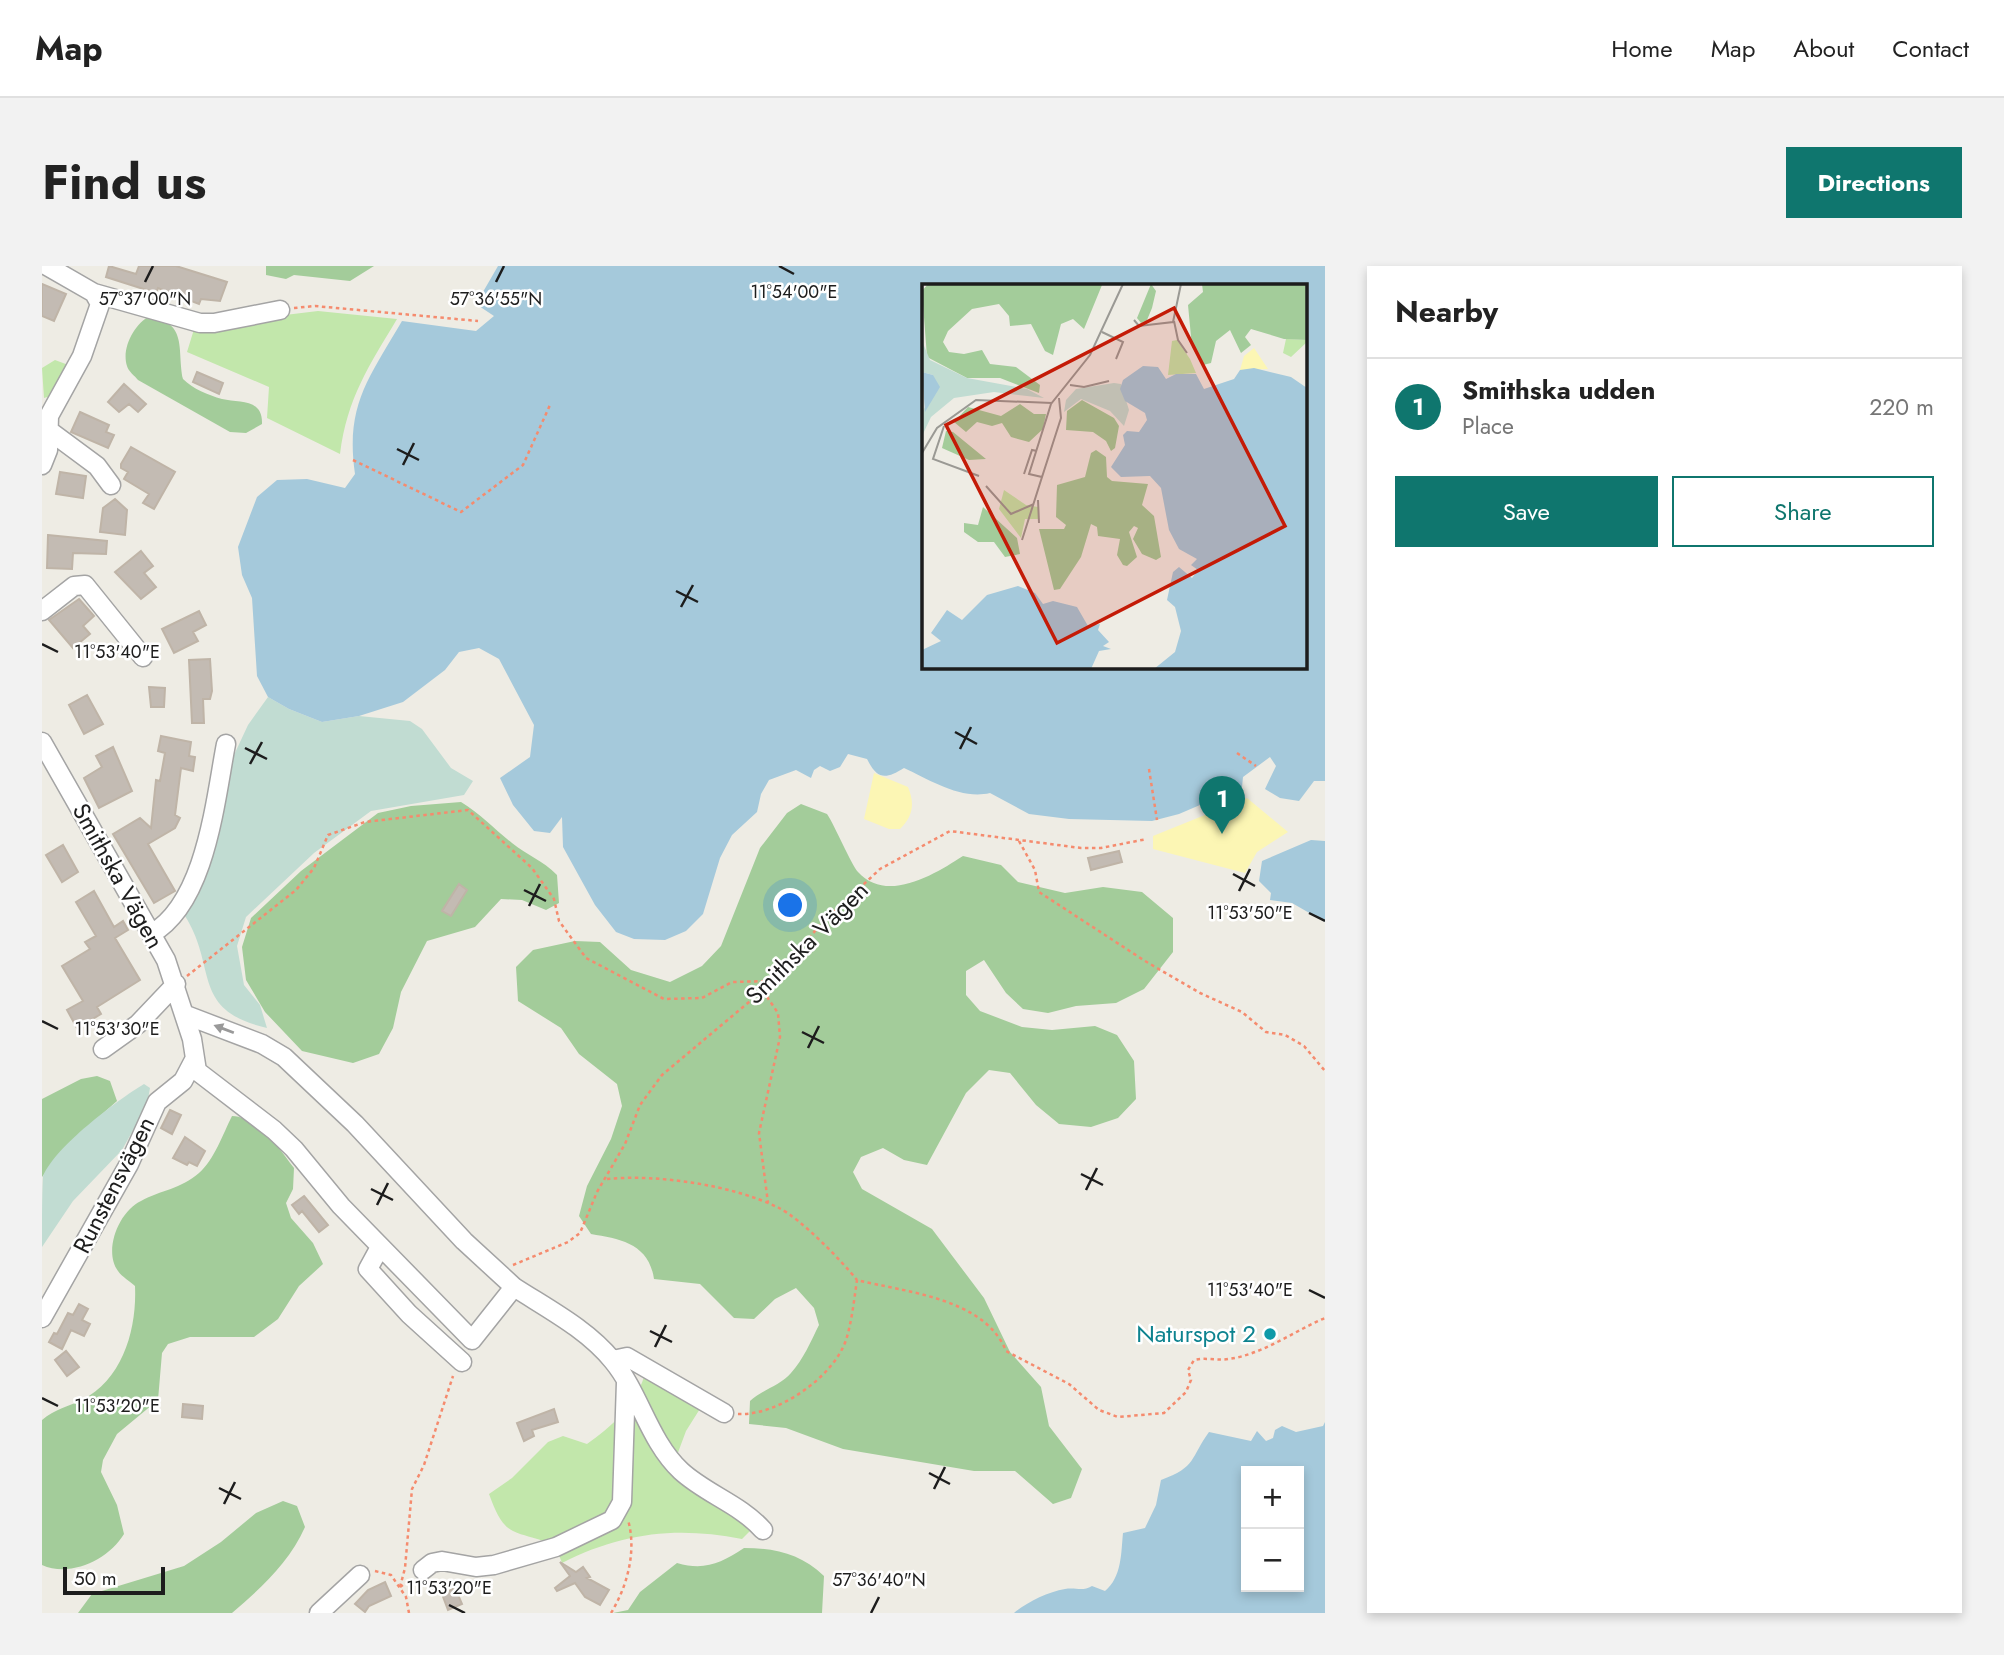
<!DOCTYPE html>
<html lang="en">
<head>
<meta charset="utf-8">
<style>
	:root { --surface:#fff; --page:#f2f2f2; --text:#222; --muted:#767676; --line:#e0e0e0; --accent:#0f766e }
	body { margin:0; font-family:Jost,sans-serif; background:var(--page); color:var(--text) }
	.controls { position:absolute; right:21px; bottom:21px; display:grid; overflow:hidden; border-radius:0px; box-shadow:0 4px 10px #0003 }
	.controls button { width:63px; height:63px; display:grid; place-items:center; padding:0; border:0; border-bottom:2px solid var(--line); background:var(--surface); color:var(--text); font:35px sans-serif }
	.scale { position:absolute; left:21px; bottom:18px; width:102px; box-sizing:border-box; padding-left:7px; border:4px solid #1d1d1d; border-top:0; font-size:19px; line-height:24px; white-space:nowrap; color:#1d1d1d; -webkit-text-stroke:5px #fff; paint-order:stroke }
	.you { position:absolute; left:749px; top:640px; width:24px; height:24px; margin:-18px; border:5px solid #fff; border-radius:50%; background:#1a73e8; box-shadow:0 0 0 10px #1a73e833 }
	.badge { display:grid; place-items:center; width:46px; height:46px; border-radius:50%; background:var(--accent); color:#fff; font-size:23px; font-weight:700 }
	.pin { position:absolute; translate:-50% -58px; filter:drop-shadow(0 2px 4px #0008) }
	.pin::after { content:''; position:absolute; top:37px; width:24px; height:21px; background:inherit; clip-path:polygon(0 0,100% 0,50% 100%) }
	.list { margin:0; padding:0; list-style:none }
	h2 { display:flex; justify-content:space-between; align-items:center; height:91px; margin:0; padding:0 28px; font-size:30px }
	h2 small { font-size:23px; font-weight:400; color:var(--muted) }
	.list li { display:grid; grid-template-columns:46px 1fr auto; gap:21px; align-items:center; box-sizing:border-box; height:98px; padding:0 28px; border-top:2px solid var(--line) }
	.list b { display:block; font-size:26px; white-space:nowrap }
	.list p { margin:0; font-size:23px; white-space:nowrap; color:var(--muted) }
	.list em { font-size:23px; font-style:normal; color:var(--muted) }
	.actions { display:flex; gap:14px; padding:21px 28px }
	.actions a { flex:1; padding:16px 0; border:2px solid var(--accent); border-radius:0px; text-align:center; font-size:24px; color:var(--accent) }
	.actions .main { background:var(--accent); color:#fff }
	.map { position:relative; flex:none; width:1283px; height:1347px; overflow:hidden; border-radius:0px }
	header { display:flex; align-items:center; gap:42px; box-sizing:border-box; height:98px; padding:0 35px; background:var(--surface); border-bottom:2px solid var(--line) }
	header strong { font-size:33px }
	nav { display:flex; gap:38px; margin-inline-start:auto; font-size:24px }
	.intro { display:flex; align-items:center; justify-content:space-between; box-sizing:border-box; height:168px; padding:0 42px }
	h1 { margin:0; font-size:49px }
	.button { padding:18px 32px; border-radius:0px; background:var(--accent); color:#fff; font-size:24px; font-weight:700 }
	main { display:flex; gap:42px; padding:0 42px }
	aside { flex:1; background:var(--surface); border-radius:0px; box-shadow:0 4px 10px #0003 }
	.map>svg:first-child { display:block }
	.grass { fill:#c2e7ab }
	.forest { fill:#a3cc9a }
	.wetland { fill:#c1dcd2 }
	.sand { fill:#fcf6b4 }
	.water { fill:#a5c9db; fill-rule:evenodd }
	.building { fill:#c3bbb3; stroke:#bfb4a7; stroke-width:2 }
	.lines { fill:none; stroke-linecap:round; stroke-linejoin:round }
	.minor-casing { stroke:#a4a4a4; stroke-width:21 }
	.path { stroke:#f58b6e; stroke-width:2.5; stroke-dasharray:3.5 3.5; stroke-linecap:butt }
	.minor { stroke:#fff; stroke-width:18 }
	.oneway { fill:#999 }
	.ticks { fill:none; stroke:#1d1d1d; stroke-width:2.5 }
	.culture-dot { fill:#0f9aa8; stroke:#fff; stroke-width:2.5 }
	.labels { text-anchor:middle; stroke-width:5; stroke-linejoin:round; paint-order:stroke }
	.street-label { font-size:24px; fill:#1d1d1d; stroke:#fff }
	.culture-label { font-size:24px; fill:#0d838f; stroke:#fff; text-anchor:end }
	.inset-road { fill:none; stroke:#9a9994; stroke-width:2 }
	.view { fill:#c41b07; fill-opacity:0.15; stroke:#c41b07; stroke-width:3.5 }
	.inset-edge { fill:none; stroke:#1d1d1d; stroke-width:3.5 }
	.ticks-label { font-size:18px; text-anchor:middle; fill:#1d1d1d; stroke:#fff; stroke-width:5; stroke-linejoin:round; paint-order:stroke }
</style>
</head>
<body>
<header>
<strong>Map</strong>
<nav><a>Home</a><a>Map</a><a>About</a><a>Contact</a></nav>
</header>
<div class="intro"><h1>Find us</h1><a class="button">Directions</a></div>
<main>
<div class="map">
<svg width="1283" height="1347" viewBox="0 0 1283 1347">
	<rect width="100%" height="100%" fill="#eeece4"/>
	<path class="grass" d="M 276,45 L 355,53 C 327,100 305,132 298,188 L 225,152 L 227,121 L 145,86 L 153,60 Z
		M 13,94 L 29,100 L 9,130 L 2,132 L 0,102 Z
		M 612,1108 L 661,1138 L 644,1165 L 631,1200 L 709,1264 L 700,1273 C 634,1260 579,1267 520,1297 C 512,1270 492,1275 471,1265 C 458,1259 452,1241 447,1228 L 470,1212 L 506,1176 L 521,1170 L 545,1178 C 569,1161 593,1140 602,1111 Z"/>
	<path class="forest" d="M 224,0 L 332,0 L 308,15 L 252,9 L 244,13 L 224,9 Z
		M 108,50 C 146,58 135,83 141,113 C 151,123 166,129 180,133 C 197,137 221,132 220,158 L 204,167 L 188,166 L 96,114 C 93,110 86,105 85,100 C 79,82 93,57 108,50 Z
		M 419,536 C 439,548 452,563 470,577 C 485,589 500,594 515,609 L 517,637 L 504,644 L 480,634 L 459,633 L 433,661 L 385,675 L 359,726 L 351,762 L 337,788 L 311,797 L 260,785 L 223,746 L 204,714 L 200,681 L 209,652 L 259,605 L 336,547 L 369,540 Z
		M 759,538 L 785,548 C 793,560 809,598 816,606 C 845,638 893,608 921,590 L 959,599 L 976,616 L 1023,627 L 1061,621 L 1100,626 L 1131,652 L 1131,686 L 1102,723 L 1074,737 L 1034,740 L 1006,747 L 981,743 L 964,727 L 942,694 L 924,705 L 924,729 L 938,745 L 980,761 L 1010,764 L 1053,760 L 1075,769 L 1092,795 L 1094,833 L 1076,852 L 1049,861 L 1017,858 L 994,839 L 968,807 L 947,804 L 924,827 L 885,899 L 862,894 L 841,882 L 819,891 L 811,906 L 820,923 L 890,963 L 942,1032 L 968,1086 L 999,1121 L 1007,1160 L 1040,1203 L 1029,1232 L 1011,1238 L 973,1205 L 932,1205 L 801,1183 L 744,1162 L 707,1158 L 708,1135 C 720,1124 739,1119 749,1107 C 761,1094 769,1075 777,1059 L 772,1042 L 754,1022 L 733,1033 L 712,1053 L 692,1052 L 658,1018 L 612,1013 C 607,978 579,973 549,968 L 537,950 L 545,920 L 569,873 L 580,840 L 575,818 L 537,788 L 519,762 L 476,735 L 474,701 L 491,684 L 533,675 L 558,676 L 589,704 L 628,716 L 660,700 L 679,680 L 718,582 L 745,547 Z
		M 55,810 L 68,815 L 75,835 L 24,880 L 0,911 L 0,833 L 39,813 Z
		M 190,850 C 216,851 237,882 252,902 L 251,923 L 244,937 L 249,952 L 271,977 L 281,998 L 257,1020 L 236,1053 L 212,1071 L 148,1071 L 126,1078 L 120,1087 L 116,1134 L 75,1168 L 61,1194 L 59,1206 L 75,1239 L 82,1268 C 67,1293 29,1312 0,1299 L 0,1154 C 13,1143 25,1141 40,1134 C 81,1113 95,1063 93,1020 C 88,1015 80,1011 76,1005 C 61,985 77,945 99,935 C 119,924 139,923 157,907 C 172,894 181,868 190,850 Z
		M 241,1235 L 255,1240 L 263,1261 C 247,1297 219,1322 190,1347 L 36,1347 L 50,1328 L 142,1300 L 179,1276 L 214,1247 Z
		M 702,1282 C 734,1282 759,1288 782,1310 L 780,1347 L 571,1347 L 586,1344 L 598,1326 L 635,1297 C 663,1305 679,1297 702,1282 Z"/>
	<path class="wetland" d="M 226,431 L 247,443 L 280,456 L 317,450 L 368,455 L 380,463 L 409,502 L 431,515 L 422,529 L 329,545 L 272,587 L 204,651 L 195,680 L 202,719 L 218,739 L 225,762 C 148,744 176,702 143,650 L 179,560 L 192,489 L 206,459 Z
		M 102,818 L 108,822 L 105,839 L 80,884 L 31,935 L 0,981 C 0,965 0,924 1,910 C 14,880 74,835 102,818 Z"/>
	<path class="sand" d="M 832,507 L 866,521 C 873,538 871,550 858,563 L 847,563 L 822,553 Z
		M 1205,532 L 1246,566 L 1215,586 L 1203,607 L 1111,583 L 1111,570 Z"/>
	<path class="water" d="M 456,0 L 1283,0 L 1283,515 L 1272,515 L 1257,535 L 1238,532 L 1223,523 L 1234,500 L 1228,491 L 1201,511 L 1200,521 L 1137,548 L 1110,555 L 1027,553 L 987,548 L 948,527 C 919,534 888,514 862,502 C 843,514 835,513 825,493 L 806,488 L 798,501 L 788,505 L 778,500 L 772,504 L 769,512 L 754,504 L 727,514 L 719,528 L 715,546 L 690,569 L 678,592 L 661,648 L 644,665 L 623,674 L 592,673 L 574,666 L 553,639 L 521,581 L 520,551 L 508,567 L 492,565 L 471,539 L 458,512 L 488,491 L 492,459 L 457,393 L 437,382 L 417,386 L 403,404 L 361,436 L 317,450 L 280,456 L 247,443 L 226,431 L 215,410 L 210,332 L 200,309 L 196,281 L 215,231 L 235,214 L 265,213 L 303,222 L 313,208 C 303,139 327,112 360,55 L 434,65 L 452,50 L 434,38 ZM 1264,19 L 1264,401 L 882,401 L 882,19 Z
		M 1269,574 L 1283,575 L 1283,656 L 1250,637 L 1228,634 L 1229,627 L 1217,615 L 1220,595 Z
		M 1283,1156 L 1283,1347 L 972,1347 C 985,1336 1006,1326 1023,1323 C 1034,1321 1040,1326 1050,1320 L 1063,1325 C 1080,1311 1079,1287 1081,1267 L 1103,1262 L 1114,1239 L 1119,1214 C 1155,1201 1148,1192 1167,1166 L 1209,1175 L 1215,1165 L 1224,1175 L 1231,1172 L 1233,1164 L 1240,1160 L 1254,1166 L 1281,1160 ZM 1257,1205 L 1257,1321 L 1204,1321 L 1204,1205 Z"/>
	<path class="building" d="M 67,0 L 94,8 L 97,0 L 134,0 L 185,16 L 178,35 L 159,33 L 157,38 L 116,22 L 114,27 L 64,11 Z
		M 0,18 L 24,28 L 12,55 L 0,50 Z
		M 155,106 L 181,117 L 177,128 L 151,116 Z
		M 82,118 L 104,138 L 96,146 L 87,138 L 77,146 L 66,136 Z
		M 38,146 L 67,159 L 64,166 L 72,169 L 66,182 L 29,166 Z
		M 89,181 L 133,206 L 112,243 L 101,237 L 107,228 L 82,213 L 86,206 L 79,202 L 79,198 Z
		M 18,206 L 44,210 L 41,232 L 14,228 Z
		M 73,233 L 85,244 L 83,269 L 58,266 L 61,242 Z
		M 6,269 L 65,275 L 64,288 L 31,287 L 30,303 L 5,302 Z
		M 99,285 L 111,300 L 102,307 L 114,321 L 99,333 L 73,306 Z
		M 37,333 L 52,350 L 41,360 L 48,368 L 31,382 L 7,354 Z
		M 157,345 L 164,359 L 151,366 L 156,375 L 132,387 L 120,363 Z
		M 168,393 L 170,425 L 168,433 L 161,433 L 162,457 L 150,457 L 147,394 Z
		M 107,421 L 123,422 L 122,441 L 109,441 Z
		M 45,429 L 61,458 L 42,468 L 27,439 Z
		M 119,470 L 149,476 L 147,490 L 153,491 L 151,505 L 139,502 L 133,549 L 138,552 L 133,562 L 106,578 L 133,625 L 112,637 L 71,568 L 98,552 L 109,562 L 114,514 L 118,515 L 123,487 L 116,485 Z
		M 71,481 L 90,525 L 57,542 L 42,512 L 60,501 L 54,490 Z
		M 21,579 L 36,606 L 20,616 L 4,589 Z
		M 1077,585 L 1080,596 L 1049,604 L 1046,592 Z
		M 417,618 L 425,624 L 409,650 L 400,645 Z
		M 52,625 L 72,661 L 81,655 L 86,664 L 73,672 L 98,714 L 55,741 L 59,748 L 35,762 L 25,744 L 41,735 L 20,700 L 48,683 L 43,676 L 54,670 L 34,636 Z
		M 128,844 L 139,849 L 130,868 L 119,862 Z
		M 143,871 L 163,885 L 155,900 L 147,896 L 145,899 L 131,892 Z
		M 262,930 L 286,959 L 277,966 L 260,945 L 257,948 L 250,939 Z
		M 37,1038 L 46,1043 L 40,1054 L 48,1058 L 42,1070 L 29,1064 L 20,1083 L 7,1076 L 12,1067 L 15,1068 L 26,1047 L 31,1049 Z
		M 24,1085 L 37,1101 L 25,1110 L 13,1094 Z
		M 141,1138 L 161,1140 L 160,1153 L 140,1151 Z
		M 512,1143 L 516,1156 L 490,1164 L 492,1170 L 482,1175 L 475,1157 Z
		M 518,1296 L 534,1306 L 541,1301 L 548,1311 L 545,1312 L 567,1324 L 558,1339 L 543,1331 L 533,1317 L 515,1325 L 513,1322 L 528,1310 Z
		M 343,1316 L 349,1330 L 327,1340 L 323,1346 L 313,1338 L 326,1324 Z
		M 413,1322 L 420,1338 L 406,1344 L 400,1328 Z"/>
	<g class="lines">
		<g class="minor-casing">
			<path id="minor" d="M 52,27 L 158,57 L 172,57 L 238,44
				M 5,163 L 55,200 L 69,219
				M 0,199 L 6,184 L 7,150 L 40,90 L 58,38 L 52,27 L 5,0
				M 0,345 L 32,320 L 43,319 L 101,391
				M 0,476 L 124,694 L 150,773 L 155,805 L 232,864 L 252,883 L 299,940 L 430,1074 L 472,1021 L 422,975 L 313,858 L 242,791 L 220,778 L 144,749
				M 109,668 C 164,637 173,535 184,478
				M 61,783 L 96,758 L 134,718
				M 338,981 L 326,1003 L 367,1048 L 420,1096
				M 472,1021 C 506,1043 545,1063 571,1095 C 598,1128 607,1175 639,1205 C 664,1228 698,1238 721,1264
				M 0,1052 L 87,898 L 115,836 L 141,815 L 152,794
				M 571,1094 L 585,1091 L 682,1147
				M 381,1304 L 390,1297 L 400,1295 L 434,1301 L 452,1299 L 514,1281 L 570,1254 L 580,1236 L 584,1116
				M 277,1347 L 318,1309"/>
		</g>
		<path class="path" d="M 252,42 L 273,40 L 436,55
			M 311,194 L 419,246 L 481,199 L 508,139
			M 1195,487 L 1214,500
			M 1107,503 L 1115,554
			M 977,575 L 993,604 L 997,626 L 1103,695 L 1158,727 L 1200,746 L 1224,766 L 1243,769 L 1262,780 L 1283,805
			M 145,710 L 254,624 L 272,602 L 286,569 L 323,556 L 426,544 L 490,602 L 512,633 L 517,655 L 544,692 L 622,733 L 660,732 L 690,716 L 730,715
			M 721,725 L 736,747 L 738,771 L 717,867 L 726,937
			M 565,913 C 615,908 691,919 737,942 C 759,953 799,994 815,1014
			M 471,999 L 526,976 L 538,967 L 555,926 L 583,878 L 598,839 L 620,809 L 732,715 L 777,660 L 838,603 L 908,565 L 1039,582 L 1059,582 L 1105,573
			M 696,1148 C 735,1150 791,1112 804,1074 C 810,1055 812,1034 815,1014 C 863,1026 943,1032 964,1085 L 1027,1118 L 1057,1144 L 1076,1151 L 1122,1147 L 1144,1126 L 1149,1114 L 1146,1104 L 1152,1094 C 1164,1091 1174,1095 1186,1093 C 1220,1089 1252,1065 1283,1052
			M 333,1305 L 349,1309 L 364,1331 L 367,1347
			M 358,1321 L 363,1302 L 370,1223 L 382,1199 L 411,1110
			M 358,1321 L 369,1313
			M 569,1347 C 585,1321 595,1285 586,1254"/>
		<use href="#minor" class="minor"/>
	</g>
	<defs><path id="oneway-solid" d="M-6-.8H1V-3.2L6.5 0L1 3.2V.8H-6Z" transform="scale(1.75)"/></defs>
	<use class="oneway" href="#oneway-solid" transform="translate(182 763) rotate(-159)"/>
	<path class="ticks" d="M 737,0 L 752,8M 103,16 L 111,0M 454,16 L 462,0M 355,183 L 377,194M 361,199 L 372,177M 634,325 L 656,336M 639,341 L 651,319M 0,378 L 16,386M 913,466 L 935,478M 203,482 L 225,493M 918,483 L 929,461M 208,498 L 220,476M 1191,608 L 1213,620M 482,624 L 504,635M 1197,625 L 1208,603M 487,640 L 498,618M 1267,647 L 1283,655M 0,755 L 16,763M 760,766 L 782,777M 766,782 L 777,760M 1039,908 L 1061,919M 329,923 L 351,934M 1044,924 L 1055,902M 335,939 L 346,917M 1267,1024 L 1283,1032M 608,1065 L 630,1076M 613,1081 L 624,1059M 0,1132 L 16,1140M 887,1207 L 908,1218M 177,1222 L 199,1233M 892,1223 L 903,1201M 182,1238 L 193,1216M 407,1339 L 423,1347M 829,1347 L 837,1331"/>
	<circle class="culture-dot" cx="1228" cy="1068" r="7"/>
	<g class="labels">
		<g class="street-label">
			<text transform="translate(76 610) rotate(61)" y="8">Smithska Vägen</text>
			<text transform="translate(765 677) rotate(-45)" y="8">Smithska Vägen</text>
			<text transform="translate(72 919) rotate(-63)" y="8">Runstensvägen</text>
		</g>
		<g class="culture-label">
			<text x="1214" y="1076">Naturspot 2</text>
		</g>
	</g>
	<g transform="translate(880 18)">
		<rect width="385" height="385" fill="#eeece4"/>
		<path d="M 364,55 L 385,56 L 385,58 L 369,73 L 361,69 ZM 255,56 L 268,75 L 274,89 L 246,91 L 250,57 ZM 82,206 L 104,221 L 116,223 L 116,235 L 103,235 L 99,254 L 77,225 Z" fill="#c2e7ab"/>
		<path d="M 6,0 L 180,0 L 180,1 L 162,45 L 151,35 L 139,40 L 131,71 L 123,67 L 109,40 L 88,42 L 87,32 L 77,20 L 50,25 L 26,47 L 21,58 L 27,68 L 42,70 L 60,66 L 68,80 L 94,83 L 118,101 L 117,109 L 78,94 L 45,94 L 5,73 L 0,7 ZM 229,0 L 234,7 L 230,24 L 225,36 L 219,39 L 215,34 ZM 280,0 L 385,0 L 385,56 L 362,55 L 329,45 L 323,53 L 329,61 L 319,69 L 308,46 L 294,57 L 289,79 L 281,81 L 270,63 L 266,21 L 281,8 ZM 160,116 L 192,134 L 197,142 L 193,164 L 189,167 L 184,157 L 171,148 L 144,146 L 145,127 ZM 98,120 L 112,130 L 124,130 L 121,145 L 107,158 L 89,153 L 80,139 L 70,142 L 55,138 L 44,148 L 32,138 L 46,123 L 79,132 ZM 24,147 L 31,148 L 64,175 L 47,176 L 20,164 ZM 174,166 L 184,173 L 185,193 L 190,197 L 226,200 L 220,221 L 232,232 L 239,273 L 234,276 L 220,270 L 211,255 L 216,244 L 212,242 L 207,248 L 215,273 L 205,282 L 201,281 L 195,271 L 198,255 L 176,252 L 175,243 L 169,240 L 159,273 L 138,305 L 132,306 L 117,245 L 142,245 L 144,241 L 134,233 L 135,201 L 163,193 L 169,169 ZM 61,223 L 95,254 L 98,270 L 83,273 L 72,258 L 56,258 L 42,248 L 42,239 L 56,241 Z" fill="#a3cc9a"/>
		<path d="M 0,57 L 8,76 L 45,94 L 105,105 L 122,114 L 72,108 L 32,114 L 9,133 L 0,152 L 0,128 L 12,109 L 11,91 L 0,88 ZM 192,99 L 199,100 L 207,126 L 202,142 L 188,127 L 159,115 L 142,128 L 144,116 L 154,105 Z" fill="#c1dcd2"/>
		<path d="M 332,64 L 346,85 L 318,86 L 322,72 Z" fill="#fcf6b4"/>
		<path d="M 221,82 L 236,83 L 244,95 L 254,90 L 274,90 L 282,105 L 312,95 L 318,86 L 332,84 L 369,93 L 385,104 L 385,385 L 232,385 L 253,368 L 259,347 L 253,323 L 245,316 L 251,288 L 257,283 L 270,294 L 276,286 L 269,281 L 275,275 L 257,265 L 247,246 L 239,204 L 228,192 L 199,193 L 189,183 L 203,161 L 201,151 L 205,147 L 217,148 L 225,136 L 223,129 L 203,117 L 198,105 L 201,96 ZM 0,88 L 11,91 L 18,103 L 3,128 ZM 96,302 L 113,309 L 121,320 L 131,317 L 155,323 L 166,342 L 178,340 L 176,346 L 187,358 L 181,362 L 189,365 L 177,367 L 169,385 L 0,385 L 0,366 L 19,357 L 9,349 L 25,326 L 40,336 L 65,311 Z" fill="#a5c9db"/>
		<path class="inset-road" d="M 212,36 L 217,42 L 251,38 L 259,0M 252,37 L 256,56 L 265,69M 180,48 L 201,58 L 194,75M 148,101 L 162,103 L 187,97M 137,114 L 139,134 L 120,193 L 107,190 L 129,120 L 168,71 L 201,0M 22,142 L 11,175 L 57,192M 0,169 L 15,144 L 54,116 L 130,119M 102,190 L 110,166 L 115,167M 64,202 L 89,230 L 112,220M 116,216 L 117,239M 100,256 L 120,193"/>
		<path class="view" d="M 252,24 L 363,242 L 135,359 L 24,141 Z"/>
		<rect width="385" height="385" class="inset-edge"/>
	</g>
	<g class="ticks-label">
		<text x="752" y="32">11°54'00"E</text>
		<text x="103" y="39">57°37'00"N</text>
		<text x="454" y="39">57°36'55"N</text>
		<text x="75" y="392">11°53'40"E</text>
		<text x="1208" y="653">11°53'50"E</text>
		<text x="75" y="769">11°53'30"E</text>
		<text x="1208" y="1030">11°53'40"E</text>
		<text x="75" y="1146">11°53'20"E</text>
		<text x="837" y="1320">57°36'40"N</text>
		<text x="407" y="1328">11°53'20"E</text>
	</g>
</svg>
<div class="controls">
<button>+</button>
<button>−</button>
</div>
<div class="scale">50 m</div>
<div class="you"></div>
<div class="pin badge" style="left:1180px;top:568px">1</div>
</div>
<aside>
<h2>Nearby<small></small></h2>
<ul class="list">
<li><span class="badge">1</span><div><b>Smithska udden</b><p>Place</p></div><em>220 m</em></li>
</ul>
<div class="actions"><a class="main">Save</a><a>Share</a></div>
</aside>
</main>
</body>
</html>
